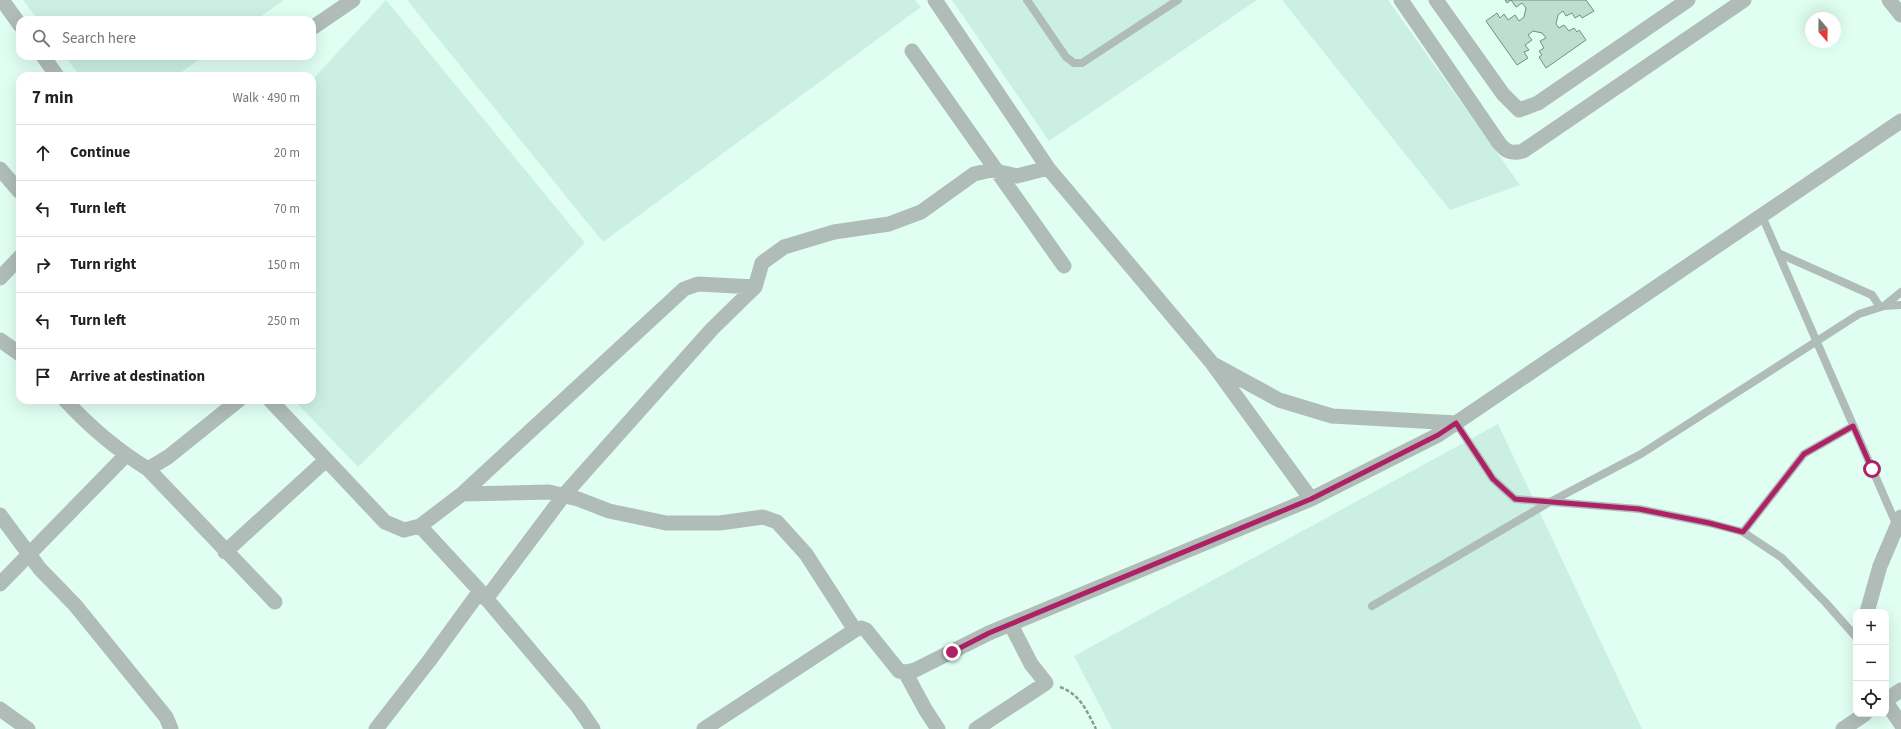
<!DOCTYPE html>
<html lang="en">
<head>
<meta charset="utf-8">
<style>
	:root { --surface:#fff; --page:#f6f6f6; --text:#222; --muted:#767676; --line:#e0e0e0 }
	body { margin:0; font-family:"Source Sans 3",sans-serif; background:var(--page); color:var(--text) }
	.controls { position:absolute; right:12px; bottom:12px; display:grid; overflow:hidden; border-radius:8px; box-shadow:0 4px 16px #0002 }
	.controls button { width:36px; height:36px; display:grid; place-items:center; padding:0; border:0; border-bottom:1px solid var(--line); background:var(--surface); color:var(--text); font:20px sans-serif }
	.compass { position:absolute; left:1805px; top:12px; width:36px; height:36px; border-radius:50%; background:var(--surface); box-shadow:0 4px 16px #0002; rotate:160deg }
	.stop { position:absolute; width:12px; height:12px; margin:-9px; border:3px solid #ac2264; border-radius:50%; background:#fff }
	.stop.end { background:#ac2264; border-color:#fff; box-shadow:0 1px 4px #0008 }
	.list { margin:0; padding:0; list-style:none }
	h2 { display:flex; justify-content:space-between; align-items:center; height:52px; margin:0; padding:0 16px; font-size:17px }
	h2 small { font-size:13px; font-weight:400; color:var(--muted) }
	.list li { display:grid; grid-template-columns:26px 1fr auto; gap:12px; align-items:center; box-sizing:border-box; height:56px; padding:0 16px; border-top:1px solid var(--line) }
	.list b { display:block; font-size:15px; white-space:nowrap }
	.list em { font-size:13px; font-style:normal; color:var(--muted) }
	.icon { flex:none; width:22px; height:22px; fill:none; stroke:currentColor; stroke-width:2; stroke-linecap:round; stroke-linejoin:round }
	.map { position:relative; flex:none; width:1901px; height:729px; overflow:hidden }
	.search { position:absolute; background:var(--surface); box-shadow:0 4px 16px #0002; left:16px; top:16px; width:300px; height:44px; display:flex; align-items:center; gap:10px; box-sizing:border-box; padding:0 14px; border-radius:12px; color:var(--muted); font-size:15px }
	.panel { position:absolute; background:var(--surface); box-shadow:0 4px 16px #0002; left:16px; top:72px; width:300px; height:332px; border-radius:12px }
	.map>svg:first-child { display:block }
	.built { fill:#cbf0e3 }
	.building { fill:#c0ddd2; stroke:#748e84 }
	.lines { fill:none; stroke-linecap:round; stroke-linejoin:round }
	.path { stroke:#879d95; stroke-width:2.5; stroke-dasharray:4 2; stroke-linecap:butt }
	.lane { stroke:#afbcb7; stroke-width:8 }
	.street { stroke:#afbcb7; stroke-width:15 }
	.route { stroke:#ac2264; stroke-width:5 }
</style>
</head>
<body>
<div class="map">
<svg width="1901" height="729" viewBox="0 0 1901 729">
	<rect width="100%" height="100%" fill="#e0fef2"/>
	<path class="built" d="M 23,0 L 284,0 L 256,20 L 38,20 Z
		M 386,0 L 585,243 L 358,467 L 294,400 L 312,400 L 312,80 Z
		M 407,0 L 915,0 L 921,7 L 603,242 Z
		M 952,0 L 1257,0 L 1049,141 Z
		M 1282,0 L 1388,0 L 1520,185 L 1450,210 Z
		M 65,56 L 204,56 L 176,76 L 80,76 Z
		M 1498,424 L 1642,729 L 1112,729 L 1074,656 Z"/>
	<path class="building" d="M 1505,0 L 1586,0 L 1594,11 L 1582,18 L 1580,15 L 1575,18 L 1572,13 L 1566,16 L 1563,11 L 1558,15 L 1556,24 L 1559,28 L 1564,25 L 1569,31 L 1574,28 L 1577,32 L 1579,30 L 1586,40 L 1546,68 L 1539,57 L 1542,55 L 1539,51 L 1544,48 L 1540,41 L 1546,38 L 1542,33 L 1533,31 L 1528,35 L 1532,40 L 1525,45 L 1529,50 L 1524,52 L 1528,58 L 1517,65 L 1486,21 L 1497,13 L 1500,18 L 1504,14 L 1508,20 L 1515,15 L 1519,21 L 1524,17 L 1526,8 L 1522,3 L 1516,7 L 1511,0 L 1507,3 Z"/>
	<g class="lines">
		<path class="path" d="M 1060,687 C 1080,694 1087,711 1096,729"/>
		<path class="lane" d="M 1027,0 L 1066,57 L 1074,63 L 1082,63 L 1178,0
			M 1762,216 L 1897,526
			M 1778,253 L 1872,295 L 1880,307
			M 1884,306 L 1901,292
			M 1456,423 L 1493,479 L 1515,499 L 1639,509 L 1709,523 L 1743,532 L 1782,558 L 1826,603 L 1856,637
			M 1743,532 L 1804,454 L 1853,426
			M 1372,606 L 1548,503 L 1641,454 L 1859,314 L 1884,306 L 1901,305"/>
		<path class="street" d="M 2,0 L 20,25
			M 935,0 L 1048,168 L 1212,363 L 1311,499
			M 1401,0 L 1499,143 C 1506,152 1512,154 1523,151 L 1744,0
			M 1436,0 L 1503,94 L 1519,110 L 1538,103 L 1688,0
			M 1889,0 L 1901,15
			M 312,28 L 353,0
			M 912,51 L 1064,266
			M 43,56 L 57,76
			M 0,169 L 20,192
			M 0,278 L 20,257
			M 0,340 L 20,354
			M 1215,365 L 1279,400 L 1332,416 L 1456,423
			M 65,400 C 90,427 117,450 148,469 L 275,602
			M 270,400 L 385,522 L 404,530 L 420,526
			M 148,469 L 168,457 L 239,400
			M 462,494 L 549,492 L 578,499 L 609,511 L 666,523 L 720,523 L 763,517 L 777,522 L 806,554 L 855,630
			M 0,515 L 40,569 L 75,605 L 166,717 L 171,729
			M 225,552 L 326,460
			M 0,584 L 126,455
			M 480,591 L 578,707 L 593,729
			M 486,599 L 564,495 L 712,329 L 755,287 L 762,263 L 784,247 L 834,232 L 889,224 L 921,212 L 974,174 L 991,170 L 1017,176 L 1048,168
			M 1867,612 L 1880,566 L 1901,517
			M 905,672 L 925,709 L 938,729
			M 1886,700 L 1901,690
			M 1886,702 L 1901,724
			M 0,709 L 28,729
			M 376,729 L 429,661 L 480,591 L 420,526 L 462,494 L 684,289 L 698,284 L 755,287
			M 704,729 L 855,630 L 861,628 L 866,630 L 899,671 L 905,672 L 915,670 L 989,633 L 1311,499 L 1438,435 L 1456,423 L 1901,121
			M 976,729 L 1046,683 L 1031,664 L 1011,625
			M 1843,729 L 1865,714"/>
	</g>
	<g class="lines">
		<path class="route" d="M 952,652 L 989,633 L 1311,499 L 1438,435 L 1456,423 L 1493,479 L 1515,499 L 1639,509 L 1709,523 L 1743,532 L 1804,454 L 1853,426 L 1872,469"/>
	</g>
</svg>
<div class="controls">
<button>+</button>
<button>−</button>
<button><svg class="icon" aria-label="locate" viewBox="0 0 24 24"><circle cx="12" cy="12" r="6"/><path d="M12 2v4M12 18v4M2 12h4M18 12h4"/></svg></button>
</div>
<svg class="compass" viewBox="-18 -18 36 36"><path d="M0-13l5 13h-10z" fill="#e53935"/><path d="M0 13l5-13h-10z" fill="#767676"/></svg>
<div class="stop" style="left:1872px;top:469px"></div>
<div class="stop end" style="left:952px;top:652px"></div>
<div class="search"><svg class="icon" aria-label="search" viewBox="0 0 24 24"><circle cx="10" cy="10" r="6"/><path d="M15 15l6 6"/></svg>Search here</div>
<section class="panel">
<h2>7 min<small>Walk · 490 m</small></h2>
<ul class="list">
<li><svg class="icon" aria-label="ahead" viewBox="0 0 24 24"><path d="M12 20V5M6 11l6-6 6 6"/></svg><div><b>Continue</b></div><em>20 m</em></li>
<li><svg class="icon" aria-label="left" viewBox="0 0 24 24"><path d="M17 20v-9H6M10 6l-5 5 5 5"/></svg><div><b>Turn left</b></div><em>70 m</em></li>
<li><svg class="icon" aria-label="right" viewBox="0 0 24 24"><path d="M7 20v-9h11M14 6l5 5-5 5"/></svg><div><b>Turn right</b></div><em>150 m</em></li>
<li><svg class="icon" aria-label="left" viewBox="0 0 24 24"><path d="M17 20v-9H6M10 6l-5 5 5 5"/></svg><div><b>Turn left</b></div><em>250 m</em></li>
<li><svg class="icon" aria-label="arrive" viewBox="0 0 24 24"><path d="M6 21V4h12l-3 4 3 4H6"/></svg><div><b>Arrive at destination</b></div></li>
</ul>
</section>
</div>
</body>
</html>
